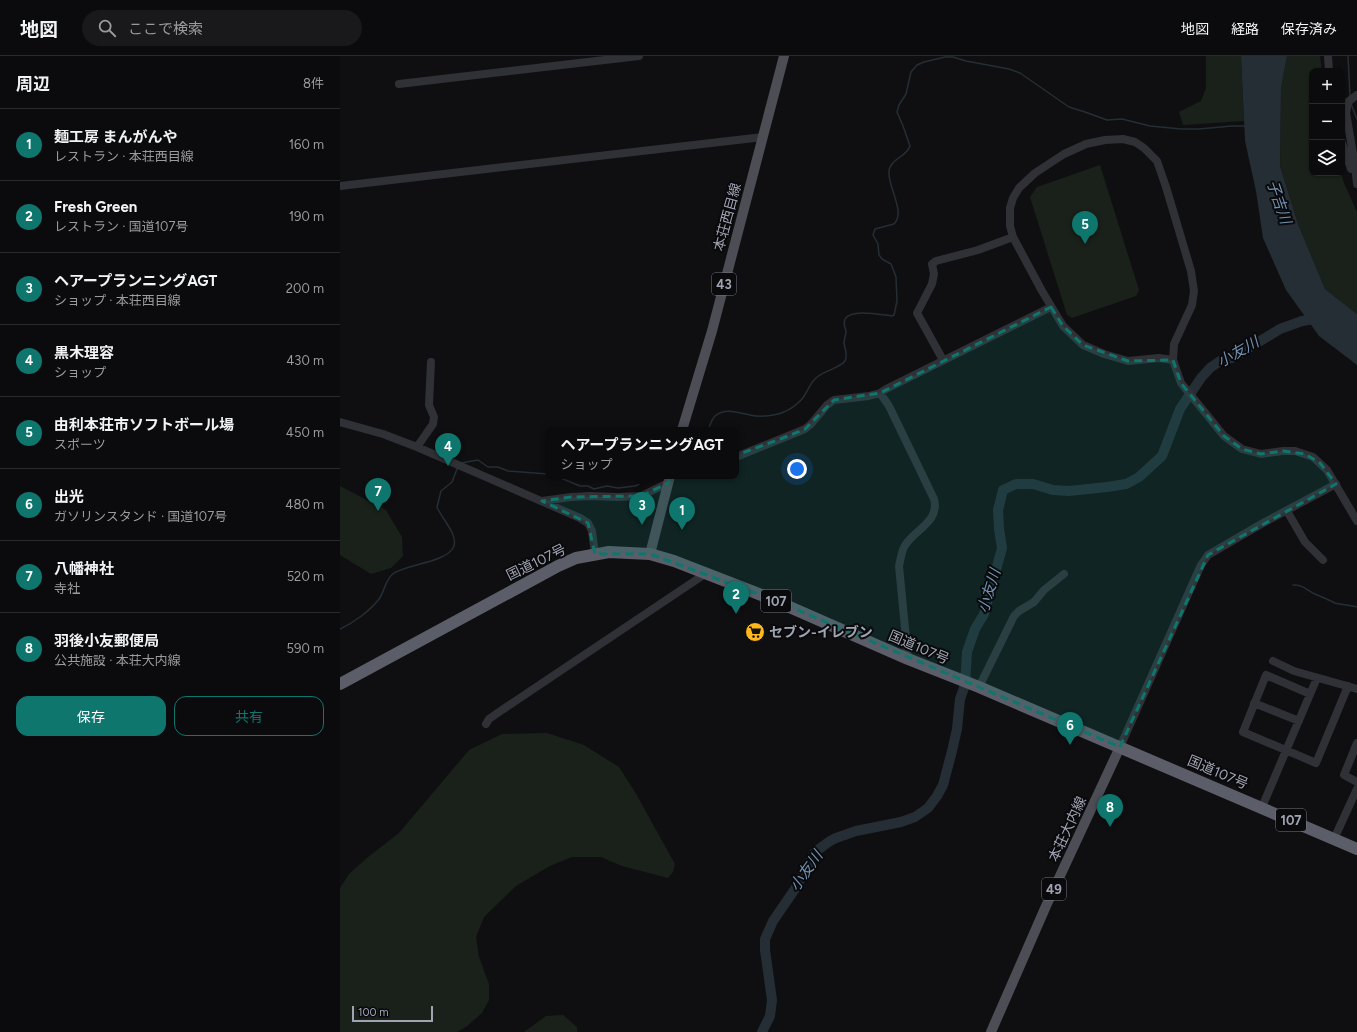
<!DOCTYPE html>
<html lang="ja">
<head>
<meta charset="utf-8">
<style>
	:root { --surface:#0b0b0d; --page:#19191b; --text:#f1f3f6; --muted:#9a9b9d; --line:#2b2b2e; --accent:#0f766e }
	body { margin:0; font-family:Figtree,"Noto Sans JP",sans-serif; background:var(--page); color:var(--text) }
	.controls { position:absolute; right:12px; top:12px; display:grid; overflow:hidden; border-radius:8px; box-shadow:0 1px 3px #0004 }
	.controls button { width:36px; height:36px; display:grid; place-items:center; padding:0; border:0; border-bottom:1px solid var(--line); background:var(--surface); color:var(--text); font:20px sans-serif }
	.scale { position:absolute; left:12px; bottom:10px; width:81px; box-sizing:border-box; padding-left:4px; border:2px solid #9fa4b3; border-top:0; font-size:11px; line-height:14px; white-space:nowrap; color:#9fa4b3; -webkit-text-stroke:3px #0a0a0c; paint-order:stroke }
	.you { position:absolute; left:457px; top:413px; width:14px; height:14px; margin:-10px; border:3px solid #fff; border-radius:50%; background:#1a73e8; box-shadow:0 0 0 6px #1a73e833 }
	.badge { display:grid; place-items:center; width:26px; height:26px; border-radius:50%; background:var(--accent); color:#fff; font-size:13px; font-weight:700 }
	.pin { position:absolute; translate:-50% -33px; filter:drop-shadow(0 1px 2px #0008) }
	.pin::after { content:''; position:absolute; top:21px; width:14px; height:12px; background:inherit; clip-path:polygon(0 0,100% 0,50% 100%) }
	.popup { position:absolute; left:205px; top:371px; width:194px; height:52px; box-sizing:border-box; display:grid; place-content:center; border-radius:8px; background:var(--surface); filter:drop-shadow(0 1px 3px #0005); font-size:13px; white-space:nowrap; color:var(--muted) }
	.popup b { font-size:15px; color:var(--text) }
	.popup::after { content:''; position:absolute; left:50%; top:100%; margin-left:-8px; border:8px solid transparent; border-top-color:var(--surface) }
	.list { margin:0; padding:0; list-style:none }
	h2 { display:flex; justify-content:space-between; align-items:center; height:52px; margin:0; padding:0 16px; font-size:17px }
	h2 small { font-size:13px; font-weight:400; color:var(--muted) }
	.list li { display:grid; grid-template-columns:26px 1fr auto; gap:12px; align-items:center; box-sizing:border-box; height:72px; padding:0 16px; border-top:1px solid var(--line) }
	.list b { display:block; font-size:15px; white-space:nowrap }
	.list p { margin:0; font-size:13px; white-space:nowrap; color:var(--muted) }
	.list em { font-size:13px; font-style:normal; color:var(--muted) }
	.actions { display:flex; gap:8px; padding:12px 16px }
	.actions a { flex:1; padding:9px 0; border:1px solid var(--accent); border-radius:12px; text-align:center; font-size:14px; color:var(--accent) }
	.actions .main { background:var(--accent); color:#fff }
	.icon { flex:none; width:22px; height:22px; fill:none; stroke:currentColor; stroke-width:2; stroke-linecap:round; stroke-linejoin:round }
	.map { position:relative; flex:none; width:1017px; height:976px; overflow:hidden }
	header { display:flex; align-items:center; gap:24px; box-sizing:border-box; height:56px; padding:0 20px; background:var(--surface); border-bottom:1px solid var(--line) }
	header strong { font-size:19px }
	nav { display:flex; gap:22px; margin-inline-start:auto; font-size:14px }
	.search { width:280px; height:36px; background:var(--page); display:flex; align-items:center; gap:10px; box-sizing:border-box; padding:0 14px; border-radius:22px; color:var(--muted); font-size:15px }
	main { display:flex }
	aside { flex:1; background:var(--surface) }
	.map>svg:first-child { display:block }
	.green { fill:#19211a }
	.water { fill:#252e35 }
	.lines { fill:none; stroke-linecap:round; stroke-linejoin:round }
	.stream { stroke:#252e35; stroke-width:1.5 }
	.river { stroke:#252e35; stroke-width:10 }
	.minor { stroke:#303136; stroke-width:8 }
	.major { stroke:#4c4d55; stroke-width:10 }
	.highway { stroke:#5b5e68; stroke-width:12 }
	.marked { fill:#0f766e; fill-opacity:0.2; stroke:#0f766e; stroke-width:3; stroke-dasharray:8 5; stroke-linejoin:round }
	.labels { text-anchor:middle; stroke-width:4; stroke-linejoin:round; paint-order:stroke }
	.shield { fill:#0a0a0c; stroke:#727681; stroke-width:1 }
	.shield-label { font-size:13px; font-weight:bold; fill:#9fa4b3 }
	.street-label { font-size:14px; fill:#9fa4b3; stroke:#0a0a0c }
	.poi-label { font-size:14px; font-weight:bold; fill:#9fa4b3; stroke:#0a0a0c; text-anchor:start }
	.water-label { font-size:15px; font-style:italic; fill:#7193b3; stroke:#0a0a0c }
</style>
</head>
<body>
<header>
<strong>地図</strong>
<div class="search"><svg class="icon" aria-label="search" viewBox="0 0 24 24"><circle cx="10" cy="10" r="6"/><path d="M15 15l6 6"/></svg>ここで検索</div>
<nav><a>地図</a><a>経路</a><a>保存済み</a></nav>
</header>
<main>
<aside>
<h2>周辺<small>8件</small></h2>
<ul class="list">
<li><span class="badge">1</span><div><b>麺工房 まんがんや</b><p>レストラン · 本荘西目線</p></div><em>160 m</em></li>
<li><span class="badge">2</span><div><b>Fresh Green</b><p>レストラン · 国道107号</p></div><em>190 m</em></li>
<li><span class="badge">3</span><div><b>ヘアープランニングAGT</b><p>ショップ · 本荘西目線</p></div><em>200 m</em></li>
<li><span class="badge">4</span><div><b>黒木理容</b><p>ショップ</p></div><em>430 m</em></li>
<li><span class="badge">5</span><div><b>由利本荘市ソフトボール場</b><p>スポーツ</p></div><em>450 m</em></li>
<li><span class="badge">6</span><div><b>出光</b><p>ガソリンスタンド · 国道107号</p></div><em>480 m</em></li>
<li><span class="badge">7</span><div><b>八幡神社</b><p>寺社</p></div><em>520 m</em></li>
<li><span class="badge">8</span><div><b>羽後小友郵便局</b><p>公共施設 · 本荘大内線</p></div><em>590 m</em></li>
</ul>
<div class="actions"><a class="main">保存</a><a>共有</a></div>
</aside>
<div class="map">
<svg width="1017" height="976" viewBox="0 0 1017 976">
	<rect width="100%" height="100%" fill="#0f0f11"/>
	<path class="green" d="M 866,0 L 901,0 L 904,65 L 843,69 L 839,56 L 861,45 L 866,32 Z
		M 947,0 L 980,0 L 982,15 L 972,15 L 972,117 L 1001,117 L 1004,127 L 1017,156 L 1017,258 L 985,233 L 958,168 L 940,110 L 941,32 Z
		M 760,109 L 799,234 L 796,240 L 732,262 L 727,259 L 690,141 L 697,131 Z
		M 0,430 L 46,454 L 62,481 L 63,500 L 51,512 L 31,518 L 0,499 Z
		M 207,677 L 244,689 L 279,711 L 295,736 L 335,808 L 333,816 L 328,822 L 282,810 L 261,801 L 232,801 L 210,810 L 176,830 L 144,861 L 136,881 L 139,901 L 149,928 L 149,944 L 142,957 L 126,971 L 117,976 L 0,976 L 0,832 L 9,818 L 28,801 L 59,777 L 129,694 L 162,678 Z
		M 223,959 L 237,971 L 237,976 L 184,976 L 206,960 Z"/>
	<path class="water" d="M 901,0 L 947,0 L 941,32 L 940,110 L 958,168 L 985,233 L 1017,258 L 1017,309 L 979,280 L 946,234 L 923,182 L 916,135 L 905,85 Z"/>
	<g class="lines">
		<path class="stream" d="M 1008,0 L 1010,40
			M 1011,48 L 1017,63
			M 368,374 C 370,370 371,364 375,360 C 387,350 403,359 416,360 C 433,361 449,357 461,344 C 467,338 469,328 476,322 C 483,315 500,312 505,305 C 508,299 505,293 504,287 C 504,283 506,279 506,275 C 505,271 503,268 505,263 C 511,252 542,259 552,260 L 554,259 L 557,245 L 556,221 L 551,208 L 542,203 L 539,199 L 538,188 L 533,179 L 535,173 L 554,168 C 566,156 548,132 549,116 C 549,103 567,101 570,90 L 563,70 L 557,56 L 559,49 L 566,38 L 571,16 L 577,9 L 584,6 L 605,1 L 613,1 L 626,5 L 669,13 L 680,17 L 729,51 L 745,56 L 767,64 L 782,63 L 810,70 L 841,73 L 859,73 L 892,70 L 906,70
			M 121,407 L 138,404 L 148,411 L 158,411 L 168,415 L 208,418
			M 216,420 L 240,430 L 248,430 L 254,433 L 267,430 L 278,432 L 295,430 L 300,428 L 304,424 L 306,420
			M 953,529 C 964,529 966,534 975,538 C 982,541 989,544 995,547 C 1002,549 1010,549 1017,551
			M 0,573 C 13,567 30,555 39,543 C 45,535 45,523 54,517 C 69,508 105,506 113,492 C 120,480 101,462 97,451 L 101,435 L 112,426 L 117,413"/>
		<path class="river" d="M 422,976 L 430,960 L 432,944 L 425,894 L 425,883 L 433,865 L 455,833 L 475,796 L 490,785 L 496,782 L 516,775 L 561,766 L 575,761 L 588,752 L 597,740 L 603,729 L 612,695 L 617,673 L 620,643 L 625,629 L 627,596 L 635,573 L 644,558 L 662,492 L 659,473 L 658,454 L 663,434 L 676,428 L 693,428 L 713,434 L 729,435 L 767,431 L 786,428 L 790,426 L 799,421 L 822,400 L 840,353 L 861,322 L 870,312 L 880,305 L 892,302 L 940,273 L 962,265 L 981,262"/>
		<path class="minor" d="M 988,0 L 989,15
			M 59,28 L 299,0
			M 1002,87 L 1011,113
			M 1017,128 L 1015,109 L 1006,57 L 1008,46 L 1017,39
			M 0,130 L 423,81
			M 603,304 L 577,257 L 592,228 L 594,218 L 592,208 L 596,205 L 638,194 L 673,181
			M 833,304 L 819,302 L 788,305 L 764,298 L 743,289 L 723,270 L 702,235 L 673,181 L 670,170 L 670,152 L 673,142 L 679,132 L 695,117 L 724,98 L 746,88 L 765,84 L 783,83 L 795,86 L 804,92 L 817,105 L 826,131 L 851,215 L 854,235 L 852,249 L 834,288 L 833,304 L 841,327 L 884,380 L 902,393 L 921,398 L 943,395 L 955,395 L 973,401 L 987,414 L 1017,465
			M 540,337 L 549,350 L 594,443 C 600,465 576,473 566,488 C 561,494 561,503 559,510 L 568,603
			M 0,366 L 43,378 L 77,391 L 240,462 L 248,467 L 252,475 L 255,498
			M 77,391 L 93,368 L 94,361 L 89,349 L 91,306
			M 396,401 L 465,373 L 471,368 L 487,349 L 494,344 L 529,340 L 540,337 L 546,333 L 711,251
			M 202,445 L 231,441 L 250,440 L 277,441 L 301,440 L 328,427
			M 947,455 L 965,486 L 983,504
			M 933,605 L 954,615 L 1017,633
			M 639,631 L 674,560 L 679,555 L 694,546 L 704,534 L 724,518
			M 970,638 L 926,619 L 903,676 L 976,707 L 1008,630
			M 914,647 L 959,665
			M 146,668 L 149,663 L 159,656 L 365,518
			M 1017,687 L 1004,719 L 1017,726
			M 780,691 L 861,509 L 868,499 L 923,467 L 996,428
			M 922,751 L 977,622
			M 994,783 L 1017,733"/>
		<path class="major" d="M 342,374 L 372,275 L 444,0
			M 310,498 L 330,420
			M 651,976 L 706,850 L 780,691"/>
		<path class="highway" d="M 0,628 L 218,510 L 236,502 L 269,496 L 310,498 L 334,505 L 429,542 L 568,603 L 639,631 L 1017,793"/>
	</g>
	<path class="marked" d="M 711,251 L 723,270 L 743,289 L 788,305 L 833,304 L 841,327 L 884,380 L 902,393 L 921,398 L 943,395 L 965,398 L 980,407 L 996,428 L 868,499 L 780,691 L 429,542 L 310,498 L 255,498 L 248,467 L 202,445 L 231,441 L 301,440 L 328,427 L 332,414 L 365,411 L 448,380 L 465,373 L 494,344 L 540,337 Z"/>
	<defs>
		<g id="supermarket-disc" transform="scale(1)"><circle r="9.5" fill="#ffb719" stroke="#0a0a0c"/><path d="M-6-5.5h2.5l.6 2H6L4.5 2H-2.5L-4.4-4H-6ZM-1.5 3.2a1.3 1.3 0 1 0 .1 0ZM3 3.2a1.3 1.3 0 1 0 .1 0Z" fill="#111"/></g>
	</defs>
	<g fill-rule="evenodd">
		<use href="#supermarket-disc" x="415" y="576"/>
	</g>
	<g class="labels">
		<g class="shield">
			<rect x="372" y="217" width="24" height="22" rx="3"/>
			<rect x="421" y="534" width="30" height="22" rx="3"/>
			<rect x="936" y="753" width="30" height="22" rx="3"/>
			<rect x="702" y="822" width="24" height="22" rx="3"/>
		</g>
		<g class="shield-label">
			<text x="384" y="233">43</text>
			<text x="436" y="550">107</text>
			<text x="951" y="769">107</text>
			<text x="714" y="838">49</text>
		</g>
		<g class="street-label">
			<text transform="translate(387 161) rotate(-75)" y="5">本荘西目線</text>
			<text transform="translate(196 506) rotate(-26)" y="5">国道107号</text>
			<text transform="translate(579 591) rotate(23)" y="5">国道107号</text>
			<text transform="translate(878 716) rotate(23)" y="5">国道107号</text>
			<text transform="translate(727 773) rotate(-65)" y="5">本荘大内線</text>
		</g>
		<g class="poi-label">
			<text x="429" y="581">セブン-イレブン</text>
		</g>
		<g class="water-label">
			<text transform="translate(939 146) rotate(71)" y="5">子吉川</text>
			<text transform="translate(898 296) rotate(-30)" y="5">小友川</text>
			<text transform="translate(649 535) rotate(-73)" y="5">小友川</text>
			<text transform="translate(466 815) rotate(-55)" y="5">小友川</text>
		</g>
	</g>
</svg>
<div class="controls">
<button>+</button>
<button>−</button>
<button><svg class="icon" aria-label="layers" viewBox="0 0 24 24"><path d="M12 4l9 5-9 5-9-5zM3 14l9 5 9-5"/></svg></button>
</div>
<div class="scale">100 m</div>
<div class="you"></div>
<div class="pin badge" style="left:342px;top:474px">1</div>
<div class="pin badge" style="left:396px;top:558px">2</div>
<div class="pin badge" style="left:302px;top:469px">3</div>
<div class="popup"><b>ヘアープランニングAGT</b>ショップ</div>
<div class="pin badge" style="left:108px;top:410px">4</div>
<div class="pin badge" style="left:745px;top:188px">5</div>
<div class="pin badge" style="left:730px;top:689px">6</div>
<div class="pin badge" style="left:38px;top:455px">7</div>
<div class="pin badge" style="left:770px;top:771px">8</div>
</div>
</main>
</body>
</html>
